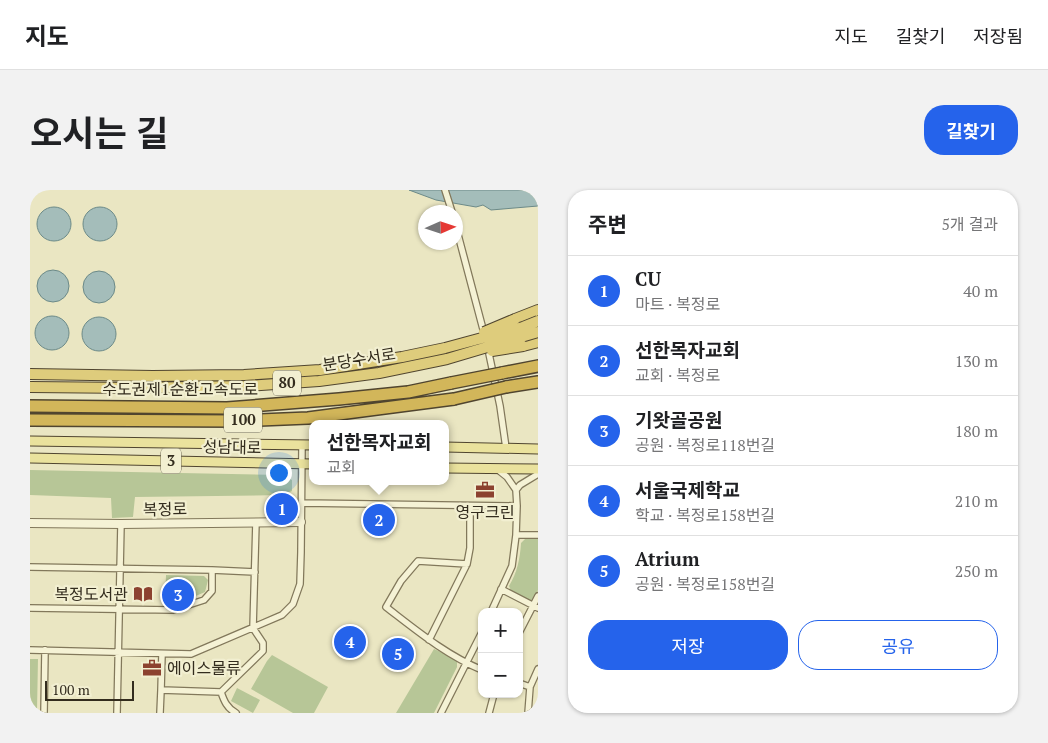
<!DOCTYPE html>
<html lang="ko">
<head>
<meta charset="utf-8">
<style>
	:root { --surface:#fff; --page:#f2f2f2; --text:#202124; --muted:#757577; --line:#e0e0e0; --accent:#2563eb }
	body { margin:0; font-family:"PT Serif","Noto Sans KR",serif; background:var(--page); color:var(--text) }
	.controls { position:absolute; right:15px; bottom:15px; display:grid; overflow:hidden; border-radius:10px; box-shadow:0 1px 4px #0004 }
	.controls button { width:45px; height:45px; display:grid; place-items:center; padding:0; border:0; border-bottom:1px solid var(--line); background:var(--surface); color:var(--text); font:25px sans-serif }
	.compass { position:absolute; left:388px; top:15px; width:45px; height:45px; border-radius:50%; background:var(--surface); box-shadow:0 1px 4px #0004; rotate:87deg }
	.scale { position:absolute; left:15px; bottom:12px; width:89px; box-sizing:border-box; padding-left:5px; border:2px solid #332c1e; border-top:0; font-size:14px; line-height:18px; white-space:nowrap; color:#332c1e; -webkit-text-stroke:4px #f2efd1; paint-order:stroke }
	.you { position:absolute; left:248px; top:282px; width:18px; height:18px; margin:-12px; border:4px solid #fff; border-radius:50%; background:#1a73e8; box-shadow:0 0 0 8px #1a73e833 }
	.badge { display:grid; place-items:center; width:32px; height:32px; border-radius:50%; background:var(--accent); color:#fff; font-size:16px; font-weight:700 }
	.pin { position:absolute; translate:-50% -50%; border:2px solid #fff; box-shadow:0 1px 5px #0006 }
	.popup { position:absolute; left:279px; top:230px; width:140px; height:65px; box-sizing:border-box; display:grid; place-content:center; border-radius:10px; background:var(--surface); filter:drop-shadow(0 1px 4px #0005); font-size:16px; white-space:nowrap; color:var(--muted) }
	.popup b { font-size:19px; color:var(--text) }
	.popup::after { content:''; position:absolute; left:50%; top:100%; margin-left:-10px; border:10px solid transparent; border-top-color:var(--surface) }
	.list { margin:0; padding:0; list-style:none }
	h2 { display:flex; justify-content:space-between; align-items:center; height:65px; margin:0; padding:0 20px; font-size:21px }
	h2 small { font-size:16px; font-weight:400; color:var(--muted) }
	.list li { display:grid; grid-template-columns:32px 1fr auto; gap:15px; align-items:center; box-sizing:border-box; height:70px; padding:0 20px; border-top:1px solid var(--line) }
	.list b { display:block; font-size:19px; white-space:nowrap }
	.list p { margin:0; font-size:16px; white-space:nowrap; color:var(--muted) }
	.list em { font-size:16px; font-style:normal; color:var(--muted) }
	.actions { display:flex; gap:10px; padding:15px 20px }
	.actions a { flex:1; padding:11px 0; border:1px solid var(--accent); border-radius:20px; text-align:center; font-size:18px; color:var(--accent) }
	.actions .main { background:var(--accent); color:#fff }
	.map { position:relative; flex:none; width:508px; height:523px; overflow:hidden; border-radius:20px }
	header { display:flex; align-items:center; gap:30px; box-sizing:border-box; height:70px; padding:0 25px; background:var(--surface); border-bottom:1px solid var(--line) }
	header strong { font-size:24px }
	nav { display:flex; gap:28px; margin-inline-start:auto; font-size:18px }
	.intro { display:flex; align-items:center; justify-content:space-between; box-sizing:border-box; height:120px; padding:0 30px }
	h1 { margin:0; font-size:35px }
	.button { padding:12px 22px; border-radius:20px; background:var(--accent); color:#fff; font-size:18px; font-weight:700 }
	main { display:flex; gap:30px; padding:0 30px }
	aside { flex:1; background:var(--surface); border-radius:20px; box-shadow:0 1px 4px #0004 }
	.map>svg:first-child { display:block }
	.green { fill:#b7c697 }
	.water { fill:#a4bdba; stroke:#6c8a88 }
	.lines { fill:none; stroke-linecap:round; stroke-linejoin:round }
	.minor-casing { stroke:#82785b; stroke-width:8 }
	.tertiary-casing { stroke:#82785b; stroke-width:10 }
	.primary-casing { stroke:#50452f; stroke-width:11 }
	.trunk-casing { stroke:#50452f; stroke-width:12 }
	.motorway-casing { stroke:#50452f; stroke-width:14 }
	.minor { stroke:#f5f2d5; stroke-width:5.5 }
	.tertiary { stroke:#f5f2d5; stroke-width:8 }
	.primary { stroke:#eae29d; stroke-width:9 }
	.trunk { stroke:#decc7c; stroke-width:10 }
	.motorway { stroke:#d2b65a; stroke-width:11 }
	.trunk-bridge-casing { stroke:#50452f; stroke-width:12; stroke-linecap:butt }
	.motorway-bridge-casing { stroke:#50452f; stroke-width:14; stroke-linecap:butt }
	.trunk-bridge { stroke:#decc7c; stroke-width:10 }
	.motorway-bridge { stroke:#d2b65a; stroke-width:11 }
	.labels { text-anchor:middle; stroke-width:4.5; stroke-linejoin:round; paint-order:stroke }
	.shield { fill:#f2efd1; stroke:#6c6654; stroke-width:1 }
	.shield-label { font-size:15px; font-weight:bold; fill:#332c1e }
	.street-label { font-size:16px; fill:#332c1e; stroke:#f2efd1 }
	.poi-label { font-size:16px; fill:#332c1e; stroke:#f2efd1 }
</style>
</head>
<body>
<header>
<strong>지도</strong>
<nav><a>지도</a><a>길찾기</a><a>저장됨</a></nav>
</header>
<div class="intro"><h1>오시는 길</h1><a class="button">길찾기</a></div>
<main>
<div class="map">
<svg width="508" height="523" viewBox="0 0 508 523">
	<rect width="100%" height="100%" fill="#eae6c2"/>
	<path class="green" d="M 0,280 L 253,285 L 262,290 L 262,301 L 254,305 L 105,307 L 103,327 L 82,328 L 81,308 L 0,305 Z
		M 508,347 L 508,400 L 504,410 L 498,412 L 482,403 L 479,396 C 487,383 490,369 491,353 L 496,348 Z
		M 136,385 L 174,386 L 178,390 L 175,402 L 145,415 L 135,415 Z
		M 404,459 L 427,469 L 427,477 L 404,523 L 366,523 Z
		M 242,465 L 298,497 L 284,523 L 263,523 L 221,499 L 237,471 Z
		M 0,469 L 8,469 L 7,521 L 0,521 Z
		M 207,498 L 230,510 L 223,523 L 201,511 Z"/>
	<path class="water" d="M 379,0 L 508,0 L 508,16 L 461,20 L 453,15 L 446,17 L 406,10 Z
		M7 34a17 17 0 1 1 34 0a17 17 0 1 1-34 0Z
		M53 34a17 17 0 1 1 34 0a17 17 0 1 1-34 0Z
		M7 96a16 16 0 1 1 32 0a16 16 0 1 1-32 0Z
		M53 97a16 16 0 1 1 32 0a16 16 0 1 1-32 0Z
		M5 143a17 17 0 1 1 34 0a17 17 0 1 1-34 0Z
		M52 144a17 17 0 1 1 34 0a17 17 0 1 1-34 0Z"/>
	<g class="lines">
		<g class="minor-casing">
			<path id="minor" d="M 415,0 L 422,22
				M 426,37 L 454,143
				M 458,159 L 470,216 L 476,258
				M 486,300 L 490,295 L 508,284
				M 272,313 L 487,316
				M 486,345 L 508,345
				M 437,374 L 388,371 L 371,391 L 356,417 C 386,440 416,465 452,480
				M 0,377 L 182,380 L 225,382
				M 471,399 L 508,418
				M 0,418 L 143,420 L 174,410 L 182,401 L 182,380
				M 461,422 L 482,376 L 486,345 L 487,316 L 486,300 L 477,287 L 467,279
				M 489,443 L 508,406
				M 399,450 L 437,374 L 440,358 L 440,316
				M 0,460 L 161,464 L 252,425 L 263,414 L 270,394 L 271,362 L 272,255
				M 132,464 L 131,500 L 191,502
				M 489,493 L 500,497
				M 14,523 L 15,460
				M 87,523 L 91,334
				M 130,523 L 131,500
				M 206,523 C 197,518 194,511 191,502 L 233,461 L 233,453 L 223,438 L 226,332
				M 411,523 L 452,442
				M 459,523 L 464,504
				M 498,523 L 500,497 L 508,479"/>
		</g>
		<g class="tertiary-casing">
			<path id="tertiary" d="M 0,333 L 91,334 L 271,332"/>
		</g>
		<g class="primary-casing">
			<path id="primary" d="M 0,251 L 283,255
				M 415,257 L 508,259
				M 0,268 L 283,274
				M 415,278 L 508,279"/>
		</g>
		<g class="trunk-casing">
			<path id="trunk" d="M 485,129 L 508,120
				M 493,156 L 508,152"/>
		</g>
		<g class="motorway-casing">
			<path id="motorway" d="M 472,183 L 508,176
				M 476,197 L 508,192
				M 0,216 L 197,218 L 309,209 L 378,202 L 421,193
				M 0,230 L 206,231 L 278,228 L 424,209"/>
		</g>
		<use href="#minor" class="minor"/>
		<use href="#tertiary" class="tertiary"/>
		<use href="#primary" class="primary"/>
		<use href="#trunk" class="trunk"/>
		<use href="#motorway" class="motorway"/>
		<g class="trunk-bridge-casing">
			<path id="trunk-bridge" d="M 454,142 L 485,129
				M 462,161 L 493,156
				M 0,184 L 123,186 L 214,185 L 290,180 L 372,167 L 415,158 L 493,137 L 508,131
				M 0,197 L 104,198 L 215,196 L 289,191 L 349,183 L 417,169 L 508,142"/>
		</g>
		<g class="motorway-bridge-casing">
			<path id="motorway-bridge" d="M 421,193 L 472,183
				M 424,209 L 476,197"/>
		</g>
		<use href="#trunk-bridge" class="trunk-bridge"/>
		<use href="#motorway-bridge" class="motorway-bridge"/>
	</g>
	<defs>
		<g id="office-bare" transform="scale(1.5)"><path d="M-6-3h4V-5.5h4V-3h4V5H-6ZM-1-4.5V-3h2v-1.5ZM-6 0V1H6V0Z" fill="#8c4230" stroke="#f2efd1" stroke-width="2.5" paint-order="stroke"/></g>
		<g id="library-bare" transform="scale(1.5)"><path d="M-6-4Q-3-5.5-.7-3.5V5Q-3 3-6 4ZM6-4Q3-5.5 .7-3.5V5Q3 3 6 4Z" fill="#8c4230" stroke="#f2efd1" stroke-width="2.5" paint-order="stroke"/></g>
	</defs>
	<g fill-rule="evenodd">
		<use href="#office-bare" x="455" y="300"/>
		<use href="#library-bare" x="113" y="404"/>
		<use href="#office-bare" x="122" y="478"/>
	</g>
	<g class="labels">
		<g class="shield">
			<rect x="243" y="180.5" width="28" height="25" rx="4"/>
			<rect x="194" y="217.5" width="38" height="25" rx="4"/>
			<rect x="131" y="258.5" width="20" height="25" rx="4"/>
		</g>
		<g class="shield-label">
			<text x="257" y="198">80</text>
			<text x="213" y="235">100</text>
			<text x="141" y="276">3</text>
		</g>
		<g class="street-label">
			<text transform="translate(329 169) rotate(-9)" y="6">분당수서로</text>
			<text x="150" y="205">수도권제1순환고속도로</text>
			<text transform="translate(202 257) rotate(1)" y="6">성남대로</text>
			<text transform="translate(135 319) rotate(-1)" y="6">복정로</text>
		</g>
		<g class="poi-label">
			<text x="455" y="328">영구크린</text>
			<text x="98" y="410" text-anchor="end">복정도서관</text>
			<text x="137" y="484" text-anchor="start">에이스물류</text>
		</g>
	</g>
</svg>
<div class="controls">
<button>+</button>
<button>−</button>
</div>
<svg class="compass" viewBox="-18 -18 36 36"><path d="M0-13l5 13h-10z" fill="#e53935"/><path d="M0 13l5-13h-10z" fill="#757577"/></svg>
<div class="scale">100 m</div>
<div class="you"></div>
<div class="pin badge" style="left:252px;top:319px">1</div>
<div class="pin badge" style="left:349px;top:330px">2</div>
<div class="popup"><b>선한목자교회</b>교회</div>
<div class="pin badge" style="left:148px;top:405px">3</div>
<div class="pin badge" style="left:320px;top:452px">4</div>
<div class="pin badge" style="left:368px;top:464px">5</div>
</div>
<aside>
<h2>주변<small>5개 결과</small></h2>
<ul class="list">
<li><span class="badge">1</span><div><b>CU</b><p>마트 · 복정로</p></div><em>40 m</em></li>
<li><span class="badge">2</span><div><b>선한목자교회</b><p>교회 · 복정로</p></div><em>130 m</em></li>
<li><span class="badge">3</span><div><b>기왓골공원</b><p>공원 · 복정로118번길</p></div><em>180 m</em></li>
<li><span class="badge">4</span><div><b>서울국제학교</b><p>학교 · 복정로158번길</p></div><em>210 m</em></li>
<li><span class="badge">5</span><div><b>Atrium</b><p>공원 · 복정로158번길</p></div><em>250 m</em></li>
</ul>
<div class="actions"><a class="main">저장</a><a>공유</a></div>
</aside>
</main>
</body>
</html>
